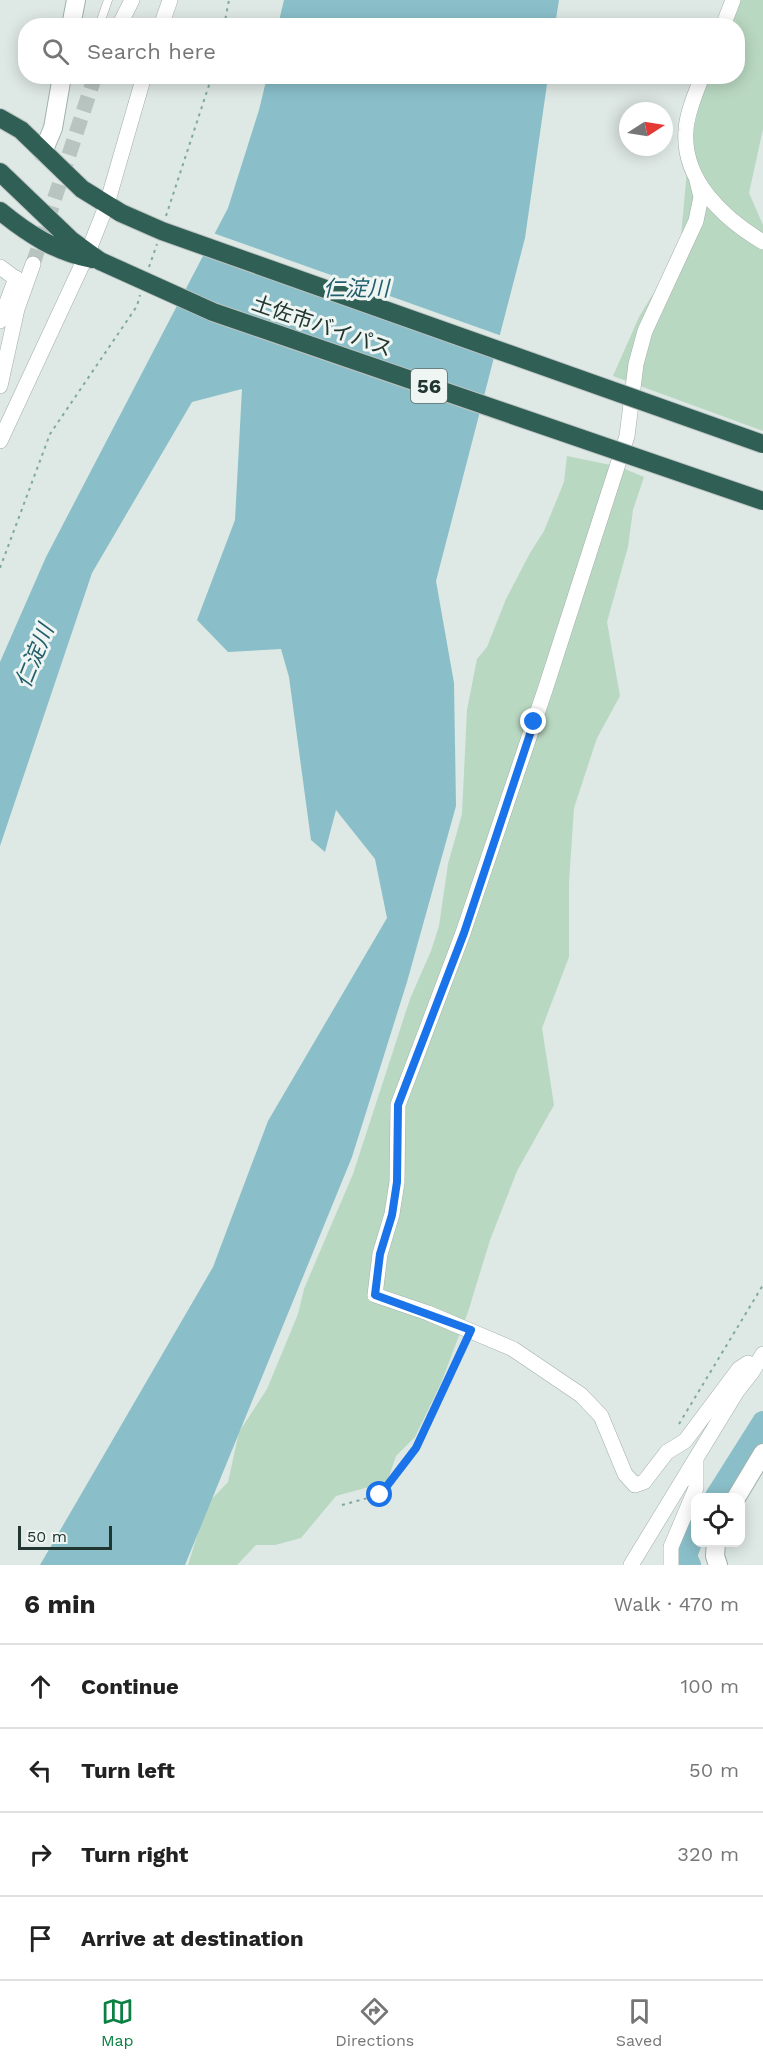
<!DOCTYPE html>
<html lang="en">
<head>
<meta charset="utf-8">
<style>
	:root { --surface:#fff; --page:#f2f2f2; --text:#222; --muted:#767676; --line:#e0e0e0; --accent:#0b8043 }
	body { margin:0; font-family:"Work Sans","Noto Sans JP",sans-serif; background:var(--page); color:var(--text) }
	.controls { position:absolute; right:18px; bottom:18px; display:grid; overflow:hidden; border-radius:12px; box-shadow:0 3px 15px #0003 }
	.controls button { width:54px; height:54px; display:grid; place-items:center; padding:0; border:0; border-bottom:2px solid var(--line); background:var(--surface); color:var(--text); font:30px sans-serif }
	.compass { position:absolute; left:619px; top:102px; width:54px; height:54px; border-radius:50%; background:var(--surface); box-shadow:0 3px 15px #0003; rotate:78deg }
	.scale { position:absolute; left:18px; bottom:15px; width:94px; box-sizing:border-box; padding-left:6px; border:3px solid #213630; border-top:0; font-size:16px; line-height:21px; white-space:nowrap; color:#213630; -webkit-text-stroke:4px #eef5f2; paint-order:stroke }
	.stop { position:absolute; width:18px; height:18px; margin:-14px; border:4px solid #1a73e8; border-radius:50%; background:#fff }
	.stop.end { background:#1a73e8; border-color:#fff; box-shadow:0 2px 6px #0008 }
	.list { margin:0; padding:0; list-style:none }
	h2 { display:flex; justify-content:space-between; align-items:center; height:78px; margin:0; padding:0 24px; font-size:26px }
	h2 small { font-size:20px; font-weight:400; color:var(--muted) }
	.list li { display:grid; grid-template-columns:39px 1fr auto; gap:18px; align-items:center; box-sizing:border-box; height:84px; padding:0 24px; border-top:2px solid var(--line) }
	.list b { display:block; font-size:22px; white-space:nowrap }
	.list em { font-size:20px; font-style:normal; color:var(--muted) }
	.icon { flex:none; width:33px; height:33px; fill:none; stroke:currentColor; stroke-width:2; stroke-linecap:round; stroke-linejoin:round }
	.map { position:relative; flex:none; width:763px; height:1565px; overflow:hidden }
	.search { position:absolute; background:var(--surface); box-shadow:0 3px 15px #0003; left:18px; right:18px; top:18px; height:66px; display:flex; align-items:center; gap:15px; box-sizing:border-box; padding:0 21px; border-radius:24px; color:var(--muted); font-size:22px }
	.sheet { height:414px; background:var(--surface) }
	nav { display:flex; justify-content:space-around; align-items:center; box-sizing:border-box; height:84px; border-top:2px solid var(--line); background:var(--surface); font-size:16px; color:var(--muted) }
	nav a { display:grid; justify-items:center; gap:3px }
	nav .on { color:var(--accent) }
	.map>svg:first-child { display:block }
	.green { fill:#b9d8c1 }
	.water { fill:#8abfc9 }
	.pier { fill:#dee8e4 }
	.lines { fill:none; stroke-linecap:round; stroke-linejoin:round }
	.stream { stroke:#8abfc9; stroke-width:4 }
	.river { stroke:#8abfc9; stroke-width:22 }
	.street-tunnel { stroke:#b8c4c0; stroke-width:15; stroke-dasharray:15 8; stroke-linecap:butt }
	.lane-casing { stroke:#a2afaa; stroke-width:9 }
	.street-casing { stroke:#a2afaa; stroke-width:16 }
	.secondary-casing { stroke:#9eb3ab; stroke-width:20 }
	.highway-casing { stroke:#bcc3c1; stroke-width:20 }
	.path { stroke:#81a99d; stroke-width:2; stroke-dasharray:3 4.5; stroke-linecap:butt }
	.lane { stroke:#fff; stroke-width:8 }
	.street { stroke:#fff; stroke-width:15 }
	.secondary { stroke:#fff; stroke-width:18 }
	.highway { stroke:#305f56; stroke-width:18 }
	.highway-bridge-casing { stroke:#bcc3c1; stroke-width:20; stroke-linecap:butt }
	.highway-bridge { stroke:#305f56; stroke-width:18 }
	.route { stroke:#1a73e8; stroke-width:8 }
	.labels { text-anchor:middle; stroke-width:6; stroke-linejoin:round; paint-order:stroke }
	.shield { fill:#eef5f2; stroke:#5e6f6a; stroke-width:1.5 }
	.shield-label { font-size:20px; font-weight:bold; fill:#213630 }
	.street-label { font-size:21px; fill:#213630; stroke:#eef5f2 }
	.water-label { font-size:22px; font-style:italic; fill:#225e6b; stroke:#eef5f2 }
</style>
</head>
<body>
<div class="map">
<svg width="763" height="1565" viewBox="0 0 763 1565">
	<rect width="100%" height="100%" fill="#dee8e4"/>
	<path class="green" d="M 734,0 L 763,0 L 763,129 L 749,193 L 763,225 L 763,431 L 613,376 L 639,317 L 664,276 L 681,236 L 689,149 L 706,77 L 738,76 L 738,26 L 724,25 Z
		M 567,456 L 620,467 L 644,477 L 633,510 L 628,547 L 607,622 L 620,696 L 597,738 L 574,808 L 569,882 L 569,957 L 542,1028 L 554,1105 L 517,1171 L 490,1240 L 468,1312 L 441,1383 L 415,1437 L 396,1456 L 387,1482 L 336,1496 L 301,1538 L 275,1545 L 256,1545 L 237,1565 L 188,1565 L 207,1504 L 228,1482 L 239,1432 L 267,1389 L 298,1314 L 304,1289 L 353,1174 L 410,999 L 431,951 L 439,926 L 448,864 L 462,814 L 467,710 L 477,659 L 487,647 L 506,599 L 530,553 L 544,531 L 564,482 Z"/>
	<path class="water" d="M 284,0 L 559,0 L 555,25 L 278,25 Z
		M 267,77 L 548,77 L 525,238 L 436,581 L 454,683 L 456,806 L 407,982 L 352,1157 L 185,1565 L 40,1565 L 213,1267 L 268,1121 L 387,918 L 375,859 L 336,810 L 325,852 L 311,840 L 289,677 L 281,649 L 228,652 L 197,620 L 235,520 L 242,389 L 192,402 L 92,573 L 0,846 L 0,662 L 46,557 L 228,208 L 259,110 Z"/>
	<path class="pier" d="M 213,233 L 502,336 L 496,358 L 202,253 Z"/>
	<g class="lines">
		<path class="stream" d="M 681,1565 L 686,1556"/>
		<path class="river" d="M 715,1498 L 763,1422
			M 690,1565 L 686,1556 L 696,1529"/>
		<path class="street-tunnel" d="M 33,264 L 95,76"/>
		<g class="lane-casing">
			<path id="lane" d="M 99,26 L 108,0"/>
		</g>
		<g class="street-casing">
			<path id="street" d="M 119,26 L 132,0
				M 161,26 L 170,0
				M 723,26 L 733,0
				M 702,76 C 696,93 687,112 686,130 C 682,180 723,218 763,242
				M 0,267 L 23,284
				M 0,321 L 16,278
				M 0,386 L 17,309 L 33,264
				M 0,441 L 88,252 L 107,204 L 144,76
				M 752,1372 L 763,1354
				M 631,1565 L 737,1391 L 752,1372 L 748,1363 L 739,1369 L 685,1441 L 667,1452 L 644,1482 L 635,1485 L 625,1474 L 601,1416 L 581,1395 L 513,1349 L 428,1313 L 375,1295 L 380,1254 L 392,1214 L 397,1182 L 398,1105 L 463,933 L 546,687 L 627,436 L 636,364 L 645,331 L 696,221 L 701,197 L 697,181
				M 671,1565 L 671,1547 L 696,1488 L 696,1459"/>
		</g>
		<g class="secondary-casing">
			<path id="secondary" d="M 71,26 L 76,0
				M 43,152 L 53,128 L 62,76
				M 736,1498 L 763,1453
				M 716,1542 L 715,1556 L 718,1565"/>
		</g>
		<g class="highway-casing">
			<path id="highway" d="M 0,118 L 21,130 L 82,189 L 121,213
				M 0,172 L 71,240 L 100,261
				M 0,211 C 28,234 56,252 92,259"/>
		</g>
		<path class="path" d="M 224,26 L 229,0
			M 166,216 L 212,76
			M 149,267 L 157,244
			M 0,568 L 50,434 L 137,306 L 140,295
			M 679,1424 L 763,1285
			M 342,1505 L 379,1495 L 415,1448 L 464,1344"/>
		<use href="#lane" class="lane"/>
		<use href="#street" class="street"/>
		<use href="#secondary" class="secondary"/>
		<use href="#highway" class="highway"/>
		<g class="highway-bridge-casing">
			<path id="highway-bridge" d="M 121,213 L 162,231 L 763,444
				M 100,261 L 213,312 L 763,501"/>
		</g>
		<use href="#highway-bridge" class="highway-bridge"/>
	</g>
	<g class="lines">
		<path class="route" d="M 380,1495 L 416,1448 L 471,1330 L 375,1295 L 380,1254 L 392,1215 L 397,1182 L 398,1105 L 464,933 L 534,722"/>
	</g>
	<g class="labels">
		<rect class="shield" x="411" y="369" width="36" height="34" rx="4.5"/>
		<g class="shield-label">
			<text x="429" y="393">56</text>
		</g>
		<g class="street-label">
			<text transform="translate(322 326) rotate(19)" y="7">土佐市バイパス</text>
		</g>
		<g class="water-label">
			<text x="356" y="296">仁淀川</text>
			<text transform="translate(34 656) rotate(-68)" y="8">仁淀川</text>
		</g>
	</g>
</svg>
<div class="controls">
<button><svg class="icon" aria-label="locate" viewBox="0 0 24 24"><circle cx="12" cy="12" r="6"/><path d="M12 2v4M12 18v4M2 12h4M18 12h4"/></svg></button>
</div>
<svg class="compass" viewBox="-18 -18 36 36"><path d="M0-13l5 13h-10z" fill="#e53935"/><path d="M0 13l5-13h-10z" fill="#767676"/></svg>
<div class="scale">50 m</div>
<div class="stop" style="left:380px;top:1495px"></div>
<div class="stop end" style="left:534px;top:722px"></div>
<div class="search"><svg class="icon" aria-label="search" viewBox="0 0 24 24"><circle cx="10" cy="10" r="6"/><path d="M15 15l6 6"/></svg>Search here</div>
</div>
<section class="sheet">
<h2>6 min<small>Walk · 470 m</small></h2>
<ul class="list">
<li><svg class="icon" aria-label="ahead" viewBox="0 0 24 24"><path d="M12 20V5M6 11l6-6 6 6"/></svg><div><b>Continue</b></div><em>100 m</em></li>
<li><svg class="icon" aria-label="left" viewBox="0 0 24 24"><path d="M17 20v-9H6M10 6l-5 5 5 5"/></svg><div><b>Turn left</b></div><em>50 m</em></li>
<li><svg class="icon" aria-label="right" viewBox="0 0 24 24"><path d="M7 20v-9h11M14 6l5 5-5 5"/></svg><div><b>Turn right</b></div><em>320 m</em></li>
<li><svg class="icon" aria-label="arrive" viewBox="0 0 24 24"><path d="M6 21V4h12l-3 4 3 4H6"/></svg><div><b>Arrive at destination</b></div></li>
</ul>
</section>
<nav>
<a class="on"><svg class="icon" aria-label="map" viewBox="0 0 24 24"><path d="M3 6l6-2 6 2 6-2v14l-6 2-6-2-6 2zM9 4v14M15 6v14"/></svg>Map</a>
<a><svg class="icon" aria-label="directions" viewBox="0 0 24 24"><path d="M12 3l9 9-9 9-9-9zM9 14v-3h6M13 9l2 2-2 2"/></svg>Directions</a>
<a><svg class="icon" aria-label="saved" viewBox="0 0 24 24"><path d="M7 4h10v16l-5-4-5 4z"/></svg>Saved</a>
</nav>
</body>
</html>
